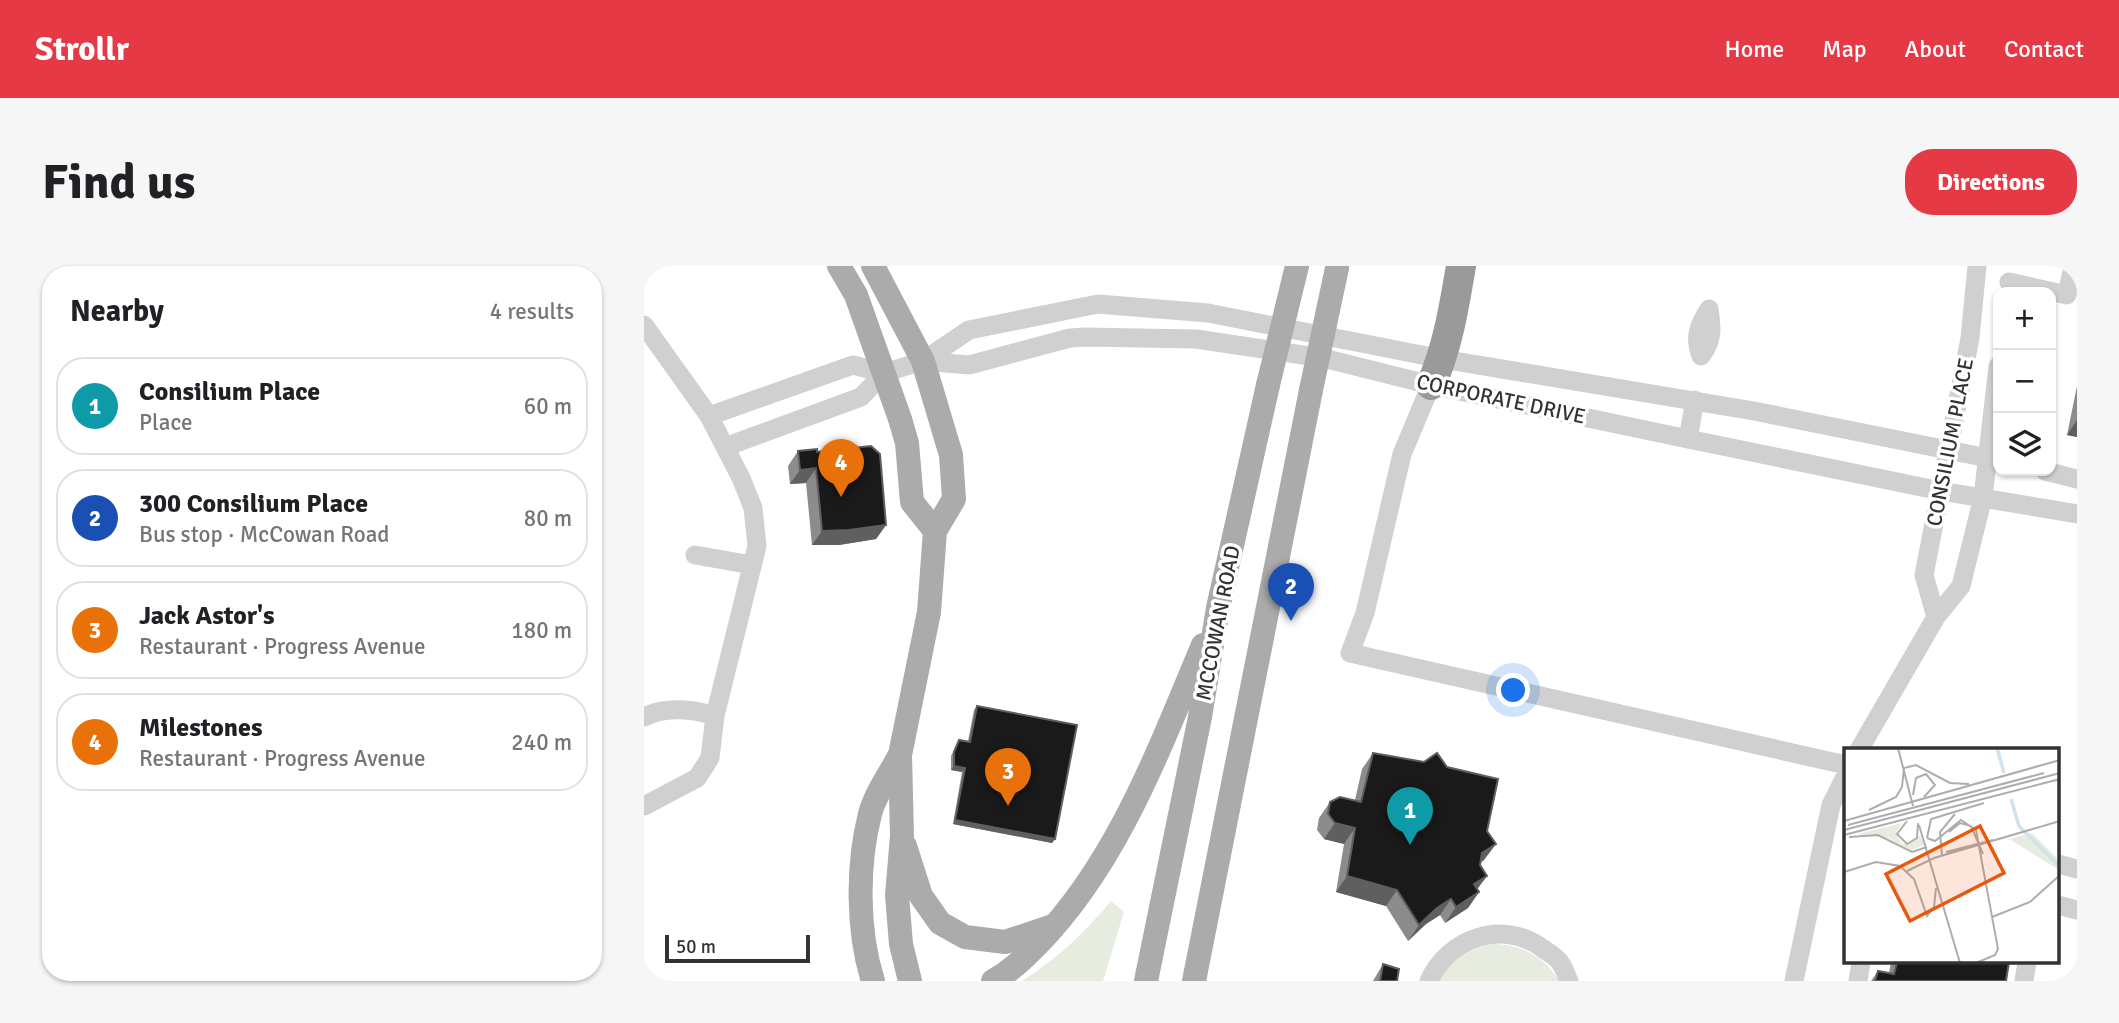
<!DOCTYPE html>
<html lang="en">
<head>
<meta charset="utf-8">
<style>
	:root { --surface:#fff; --page:#f6f6f6; --text:#202124; --muted:#757577; --line:#e0e0e0; --accent:#e63946 }
	body { margin:0; font-family:Signika,sans-serif; background:var(--page); color:var(--text) }
	.controls { position:absolute; right:21px; top:21px; display:grid; overflow:hidden; border-radius:14px; box-shadow:0 2px 5px #0004 }
	.controls button { width:63px; height:63px; display:grid; place-items:center; padding:0; border:0; border-bottom:2px solid var(--line); background:var(--surface); color:var(--text); font:35px sans-serif }
	.scale { position:absolute; left:21px; bottom:18px; width:145px; box-sizing:border-box; padding-left:7px; border:4px solid #333; border-top:0; font-size:19px; line-height:24px; white-space:nowrap; color:#333; -webkit-text-stroke:5px #fff; paint-order:stroke }
	.you { position:absolute; left:870px; top:425px; width:24px; height:24px; margin:-18px; border:5px solid #fff; border-radius:50%; background:#1a73e8; box-shadow:0 0 0 10px #1a73e833 }
	.badge { display:grid; place-items:center; width:46px; height:46px; border-radius:50%; background:var(--accent); color:#fff; font-size:23px; font-weight:700 }
	.pin { position:absolute; translate:-50% -58px; filter:drop-shadow(0 2px 4px #0008) }
	.pin::after { content:''; position:absolute; top:37px; width:24px; height:21px; background:inherit; clip-path:polygon(0 0,100% 0,50% 100%) }
	.list { margin:0; padding:0; list-style:none }
	h2 { display:flex; justify-content:space-between; align-items:center; height:91px; margin:0; padding:0 28px; font-size:30px }
	h2 small { font-size:23px; font-weight:400; color:var(--muted) }
	.list li { display:grid; grid-template-columns:46px 1fr auto; gap:21px; align-items:center; box-sizing:border-box; height:98px; margin:0 14px 14px; padding:0 14px; border:2px solid var(--line); border-radius:28px }
	.list b { display:block; font-size:26px; white-space:nowrap }
	.list p { margin:0; font-size:23px; white-space:nowrap; color:var(--muted) }
	.list em { font-size:23px; font-style:normal; color:var(--muted) }
	.icon { flex:none; width:38px; height:38px; fill:none; stroke:currentColor; stroke-width:2; stroke-linecap:round; stroke-linejoin:round }
	.map { position:relative; flex:none; width:1433px; height:715px; overflow:hidden; border-radius:28px }
	header { display:flex; align-items:center; gap:42px; box-sizing:border-box; height:98px; padding:0 35px; background:var(--accent); color:#fff }
	header strong { font-size:33px }
	nav { display:flex; gap:38px; margin-inline-start:auto; font-size:24px }
	.intro { display:flex; align-items:center; justify-content:space-between; box-sizing:border-box; height:168px; padding:0 42px }
	h1 { margin:0; font-size:49px }
	.button { padding:18px 32px; border-radius:28px; background:var(--accent); color:#fff; font-size:24px; font-weight:700 }
	main { display:flex; gap:42px; padding:0 42px }
	aside { flex:1; background:var(--surface); border-radius:28px; box-shadow:0 2px 5px #0004 }
	.map>svg:first-child { display:block }
	.green { fill:#e6ecdf }
	.lines { fill:none; stroke-linecap:round; stroke-linejoin:round }
	.minor { stroke:#d0d0d0; stroke-width:19 }
	.major { stroke:#ababab; stroke-width:24 }
	.highway { stroke:#9a9a9a; stroke-width:30 }
	.major-bridge { stroke:#ababab; stroke-width:24 }
	.wall { fill:#8c8c8c }
	.shaded-wall { fill:#5f5f5f }
	.building { fill:#1a1a1a; stroke:#5f5f5f; stroke-width:2 }
	.labels { text-anchor:middle; stroke-width:7; stroke-linejoin:round; paint-order:stroke }
	.street-label { font-size:21px; fill:#333; stroke:#fff }
	.inset-river { fill:none; stroke:#cfe2ee; stroke-width:3.5 }
	.inset-road { fill:none; stroke:#adadad; stroke-width:2 }
	.view { fill:#e8590c; fill-opacity:0.15; stroke:#e8590c; stroke-width:3.5 }
	.inset-edge { fill:none; stroke:#333; stroke-width:3.5 }
</style>
</head>
<body>
<header>
<strong>Strollr</strong>
<nav><a>Home</a><a>Map</a><a>About</a><a>Contact</a></nav>
</header>
<div class="intro"><h1>Find us</h1><a class="button">Directions</a></div>
<main>
<aside>
<h2>Nearby<small>4 results</small></h2>
<ul class="list">
<li><span class="badge" style="background:#0f9aa8">1</span><div><b>Consilium Place</b><p>Place</p></div><em>60 m</em></li>
<li><span class="badge" style="background:#1a4fb4">2</span><div><b>300 Consilium Place</b><p>Bus stop · McCowan Road</p></div><em>80 m</em></li>
<li><span class="badge" style="background:#e8710a">3</span><div><b>Jack Astor's</b><p>Restaurant · Progress Avenue</p></div><em>180 m</em></li>
<li><span class="badge" style="background:#e8710a">4</span><div><b>Milestones</b><p>Restaurant · Progress Avenue</p></div><em>240 m</em></li>
</ul>
</aside>
<div class="map">
<svg width="1433" height="715" viewBox="0 0 1433 715">
	<rect width="100%" height="100%" fill="#fff"/>
	<path class="green" d="M 467,635 L 480,646 L 459,715 L 378,715 C 413,693 441,666 467,635 Z
		M 848,678 C 876,678 901,690 915,715 L 794,715 C 806,694 825,683 848,678 Z"/>
	<g class="lines">
		<path class="minor" d="M 1365,16 L 1423,29 L 1429,0
			M 1065,43 C 1068,63 1069,74 1057,90 C 1050,71 1054,61 1065,43 Z
			M 0,59 L 65,150 L 97,212 L 109,242 L 113,280 L 71,450 L 66,492 L 53,512 L 0,540
			M 279,95 L 325,99 L 426,72 L 441,71 L 552,73 L 679,92 L 787,119 L 1044,173 L 1297,225 L 1433,248
			M 787,119 L 758,188 L 721,347 L 706,387 L 1202,499
			M 65,150 L 209,99 L 240,107
			M 1044,173 L 1051,134
			M 81,181 L 217,131 L 240,107 L 279,95 L 325,64 L 454,38 L 564,47 L 798,93 L 1110,145 L 1354,194
			M 1401,205 L 1433,213
			M 51,289 L 108,299
			M 1292,351 L 1280,309 L 1326,72 L 1333,0
			M 0,451 C 21,440 49,443 71,450
			M 1215,484 L 1292,351 L 1317,320 L 1339,231 L 1354,100
			M 1414,598 L 1433,603
			M 1414,639 L 1433,644
			M 785,715 C 804,672 859,653 898,682 C 904,686 911,690 915,695 C 920,701 922,709 925,715
			M 1150,715 L 1187,539 L 1202,509
			M 1214,715 L 1217,696
			M 1380,715 L 1383,696"/>
		<path class="major" d="M 195,0 L 212,29 L 256,153 L 263,177 L 268,236 L 291,265
			M 229,0 L 279,95 L 307,189 L 310,233 L 291,265 L 285,346 L 256,489 L 258,570 L 253,629 L 257,678 L 266,715
			M 261,580 L 277,630 L 296,657 L 321,671 L 361,676 L 409,660
			M 229,715 C 213,665 213,599 226,548 C 231,528 246,508 255,490
			M 349,715 C 367,705 380,692 394,678 C 474,596 515,483 559,379
			M 502,715 L 556,451 L 574,342 L 624,119
			M 550,715 L 667,124"/>
		<path class="highway" d="M 787,119 C 804,80 810,41 817,0"/>
		<path class="major-bridge" d="M 624,119 L 653,0
			M 667,124 L 693,2"/>
	</g>
	<path class="wall" d="M 1433,120 L 1433,171 L 1423,169 Z
		M 154,185 L 173,186 L 242,259 L 232,273 L 195,279 L 168,279 L 162,217 L 146,218 L 144,200 Z
		M 333,440 L 411,573 L 408,577 L 309,558 L 318,506 L 307,504 L 307,490 L 315,474 L 324,475 L 330,444 Z
		M 729,487 L 843,565 L 840,594 L 836,597 L 836,599 L 843,610 L 833,623 L 835,626 L 824,642 L 801,657 L 796,649 L 782,658 L 764,675 L 742,640 L 692,626 L 700,578 L 680,573 L 673,564 L 675,552 L 686,536 L 711,534 L 718,503 Z
		M 1247,696 L 1365,696 L 1362,715 L 1227,715 L 1234,705 L 1245,707 Z
		M 739,698 L 753,715 L 729,715 Z"/>
	<path class="shaded-wall" d="M 1433,154 L 1433,171 L 1423,169 Z
		M 172,202 L 162,217 L 146,218 L 156,204 Z
		M 242,259 L 232,273 L 195,279 L 168,279 L 178,265 Z
		M 310,500 L 321,502 L 318,506 L 307,504 Z
		M 311,554 L 411,573 L 408,577 L 309,558 Z
		M 691,557 L 711,562 L 700,578 L 680,573 Z
		M 852,578 L 840,594 L 827,603 L 838,587 Z
		M 703,610 L 753,624 L 742,640 L 692,626 Z
		M 843,610 L 831,626 L 830,618 Z
		M 835,626 L 824,642 L 801,657 L 812,641 Z
		M 807,633 L 796,649 L 782,658 L 764,675 L 775,659 L 793,642 Z"/>
	<path class="building" d="M 227,180 L 236,188 L 242,259 L 205,264 L 178,265 L 172,202 L 156,204 L 154,185 L 173,183 L 173,186 Z
		M 333,440 L 433,459 L 411,573 L 311,554 L 321,502 L 310,500 L 310,486 L 315,474 L 326,476 Z
		M 729,487 L 780,496 L 793,487 L 803,501 L 854,513 L 843,565 L 852,578 L 838,587 L 836,599 L 843,610 L 830,618 L 835,626 L 812,641 L 807,633 L 793,642 L 775,659 L 753,624 L 703,610 L 711,562 L 691,557 L 684,548 L 686,536 L 696,531 L 717,536 Z
		M 1253,696 L 1365,696 L 1362,715 L 1231,715 L 1234,705 L 1250,708 Z
		M 739,698 L 755,703 L 753,715 L 736,715 Z"/>
	<g class="labels">
		<g class="street-label">
			<text transform="translate(857 133) rotate(12)" y="7">CORPORATE DRIVE</text>
			<text transform="translate(1306 176) rotate(-79)" y="7">CONSILIUM PLACE</text>
			<text transform="translate(574 357) rotate(-79)" y="7">MCCOWAN ROAD</text>
		</g>
	</g>
	<g transform="translate(1200 482)">
		<rect width="215" height="215" fill="#fff"/>
		<path d="M 58,75 L 52,84 L 57,95 L 63,97 L 76,87 L 80,97 L 67,102 L 44,90 L 13,86 ZM 188,85 L 215,112 L 215,122 L 165,91 Z" fill="#e6ecdf"/>
		<path class="inset-river" d="M 153,0 L 160,25M 167,51 L 175,78 L 216,119"/>
		<path class="inset-road" d="M 54,0 L 69,58M 69,47 L 72,30 L 82,26 L 91,37 L 80,49M 25,62 L 52,49 L 58,39 L 60,20 L 72,17 L 106,35 L 125,36M 0,73 L 216,12M 63,73 L 53,86 L 63,96 L 73,90 L 74,75M 4,77 L 200,25M 75,77 L 116,215M 0,82 L 216,25M 105,84 L 116,75 L 127,78 L 139,106M 0,87 L 216,31M 5,89 L 34,87 L 68,104 L 83,99M 83,90 L 91,93 L 117,72 L 132,82 L 154,201 L 151,207 L 132,215M 83,90 L 87,71 L 140,55M 102,104 L 149,92M 98,108 L 96,84 L 111,66M 63,123 L 90,110 L 216,73M 0,124 L 32,114 L 56,118 L 70,131 L 83,168 L 90,159 L 92,140M 148,169 L 186,154 L 216,127"/>
		<path class="view" d="M 136,78 L 160,125 L 66,173 L 42,126 Z"/>
		<rect width="215" height="215" class="inset-edge"/>
	</g>
</svg>
<div class="controls">
<button>+</button>
<button>−</button>
<button><svg class="icon" aria-label="layers" viewBox="0 0 24 24"><path d="M12 4l9 5-9 5-9-5zM3 14l9 5 9-5"/></svg></button>
</div>
<div class="scale">50 m</div>
<div class="you"></div>
<div class="pin badge" style="left:766px;top:579px;background:#0f9aa8">1</div>
<div class="pin badge" style="left:647px;top:355px;background:#1a4fb4">2</div>
<div class="pin badge" style="left:364px;top:540px;background:#e8710a">3</div>
<div class="pin badge" style="left:197px;top:231px;background:#e8710a">4</div>
</div>
</main>
</body>
</html>
